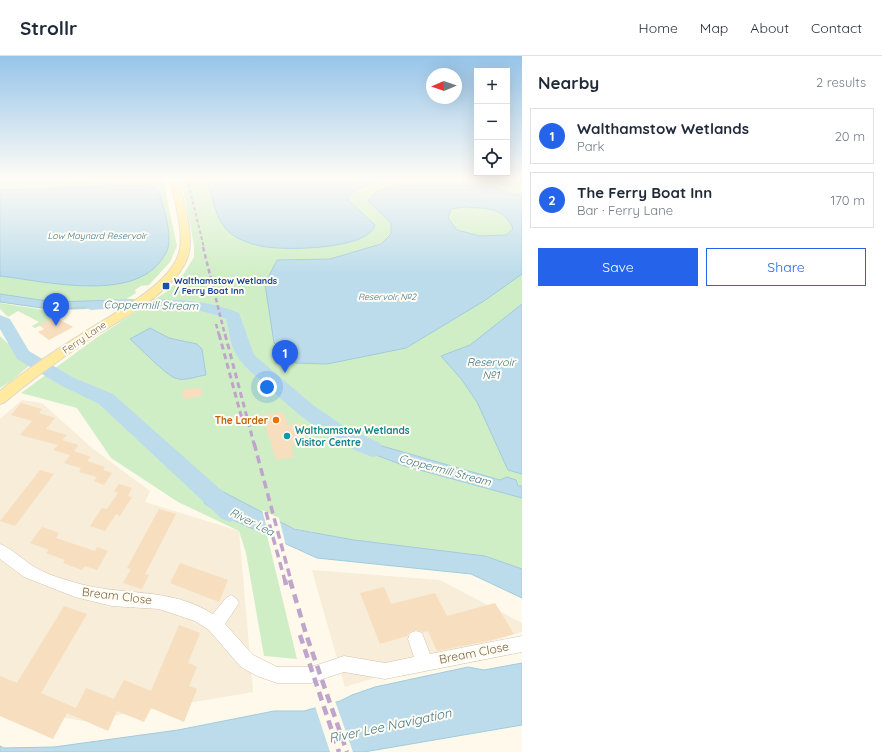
<!DOCTYPE html>
<html lang="en">
<head>
<meta charset="utf-8">
<style>
	:root { --surface:#fff; --page:#f6f6f7; --text:#1f2937; --muted:#747a83; --line:#e0e1e3; --accent:#2563eb }
	body { margin:0; font-family:Quicksand,sans-serif; background:var(--page); color:var(--text) }
	.controls { position:absolute; right:12px; top:12px; display:grid; overflow:hidden; border-radius:0px; box-shadow:0 4px 16px #0002 }
	.controls button { width:36px; height:36px; display:grid; place-items:center; padding:0; border:0; border-bottom:1px solid var(--line); background:var(--surface); color:var(--text); font:20px sans-serif }
	.compass { position:absolute; left:426px; top:12px; width:36px; height:36px; border-radius:50%; background:var(--surface); box-shadow:0 4px 16px #0002; rotate:268deg }
	.you { position:absolute; left:267px; top:331px; width:14px; height:14px; margin:-10px; border:3px solid #fff; border-radius:50%; background:#1a73e8; box-shadow:0 0 0 6px #1a73e833 }
	.badge { display:grid; place-items:center; width:26px; height:26px; border-radius:50%; background:var(--accent); color:#fff; font-size:13px; font-weight:700 }
	.pin { position:absolute; translate:-50% -33px; filter:drop-shadow(0 1px 2px #0008) }
	.pin::after { content:''; position:absolute; top:21px; width:14px; height:12px; background:inherit; clip-path:polygon(0 0,100% 0,50% 100%) }
	.list { margin:0; padding:0; list-style:none }
	h2 { display:flex; justify-content:space-between; align-items:center; height:52px; margin:0; padding:0 16px; font-size:17px }
	h2 small { font-size:13px; font-weight:400; color:var(--muted) }
	.list li { display:grid; grid-template-columns:26px 1fr auto; gap:12px; align-items:center; box-sizing:border-box; height:56px; margin:0 8px 8px; padding:0 8px; border:1px solid var(--line); border-radius:0px }
	.list b { display:block; font-size:15px; white-space:nowrap }
	.list p { margin:0; font-size:13px; white-space:nowrap; color:var(--muted) }
	.list em { font-size:13px; font-style:normal; color:var(--muted) }
	.actions { display:flex; gap:8px; padding:12px 16px }
	.actions a { flex:1; padding:9px 0; border:1px solid var(--accent); border-radius:0px; text-align:center; font-size:14px; color:var(--accent) }
	.actions .main { background:var(--accent); color:#fff }
	.icon { flex:none; width:22px; height:22px; fill:none; stroke:currentColor; stroke-width:2; stroke-linecap:round; stroke-linejoin:round }
	.map { position:relative; flex:none; width:522px; height:696px; overflow:hidden }
	header { display:flex; align-items:center; gap:24px; box-sizing:border-box; height:56px; padding:0 20px; background:var(--surface); border-bottom:1px solid var(--line) }
	header strong { font-size:19px }
	nav { display:flex; gap:22px; margin-inline-start:auto; font-size:14px }
	main { display:flex }
	aside { flex:1; background:var(--surface) }
	.map>svg:first-child { display:block }
	.residential { fill:#f7edd8 }
	.green { fill:#d0eec6 }
	.water { fill:#bcdceb; stroke:#a1cbdd; fill-rule:evenodd }
	.pier { fill:#fef9ea }
	.lines { fill:none; stroke-linecap:round; stroke-linejoin:round }
	.river { fill:#bcdceb; fill-rule:evenodd }
	.building { fill:#f6debf }
	.minor-casing { stroke:#d3c3ae; stroke-width:1 }
	.major-casing { stroke:#ddd7d0; stroke-width:2 }
	.minor { fill:#fff; fill-rule:evenodd }
	.major { fill:#ffeaa0; fill-rule:evenodd }
	.rail-far4 { stroke:#bfa5cb; stroke-width:2; stroke-dasharray:3.5 2.5; stroke-linecap:butt }
	.rail-far3 { stroke:#bfa5cb; stroke-width:2.5; stroke-dasharray:4.5 3; stroke-linecap:butt }
	.rail-far2 { stroke:#bfa5cb; stroke-width:3; stroke-dasharray:6 4; stroke-linecap:butt }
	.rail-far1 { stroke:#bfa5cb; stroke-width:3.5; stroke-dasharray:8 5; stroke-linecap:butt }
	.rail { stroke:#bfa5cb; stroke-width:4.5; stroke-dasharray:9 6; stroke-linecap:butt }
	.transit-dot { fill:#1a4fb4; stroke:#fffcf2; stroke-width:1.5 }
	.food-dot { fill:#e8710a; stroke:#fffcf2; stroke-width:1.5 }
	.culture-dot { fill:#0f9aa8; stroke:#fffcf2; stroke-width:1.5 }
	.labels { text-anchor:middle; stroke-width:4; stroke-linejoin:round; paint-order:stroke }
	.far-water-label { font-size:9px; font-style:italic; fill:#417891; stroke:#fffcf2 }
	.far-transit-label { font-size:9px; font-weight:bold; fill:#164399; stroke:#fffcf2; text-anchor:start }
	.street-label { font-size:10px; fill:#7d644a; stroke:#fffcf2 }
	.food-label { font-size:10px; font-weight:bold; fill:#c56008; stroke:#fffcf2; text-anchor:end }
	.culture-label { font-size:10px; font-weight:bold; fill:#0d838f; stroke:#fffcf2; text-anchor:start }
	.water-label { font-size:11px; font-style:italic; fill:#417891; stroke:#fffcf2 }
	.near-street-label { font-size:12px; fill:#7d644a; stroke:#fffcf2 }
	.near-water-label { font-size:13px; font-style:italic; fill:#417891; stroke:#fffcf2 }
</style>
</head>
<body>
<header>
<strong>Strollr</strong>
<nav><a>Home</a><a>Map</a><a>About</a><a>Contact</a></nav>
</header>
<main>
<div class="map">
<svg width="522" height="696" viewBox="0 0 522 696">
	<rect width="100%" height="100%" fill="#fef9ea"/>
	<path class="residential" d="M 22,344 L 42,347 L 92,392 L 150,435 L 145,446 L 239,475 L 253,636 L 83,665 L 0,650 L 0,363 Z
		M 312,514 L 440,524 L 522,567 L 522,576 L 345,631 Z"/>
	<path class="green" d="M 0,122 L 165,122 L 164,129 L 177,190 L 170,206 L 149,229 L 141,230 L 135,234 L 136,237 L 114,251 L 72,254 L 49,253 L 0,246 Z
		M 181,122 L 522,122 L 522,513 L 485,500 L 354,484 L 220,458 L 267,479 L 297,603 L 264,600 L 246,497 L 239,475 L 178,446 L 111,402 L 77,352 L 21,337 L 96,282 L 166,236 L 181,222 L 194,201 L 194,189 Z
		M 0,247 L 51,255 L 69,256 L 35,272 L 32,270 L 39,266 L 18,255 L 8,261 L 0,253 Z
		M 0,280 L 30,309 L 10,326 L 0,332 Z"/>
	<path class="water" d="M 0,122 L 149,122 L 15,128 L 0,128 Z
		M 207,122 L 387,122 C 374,128 354,130 347,143 L 375,169 C 369,194 282,195 261,190 C 251,188 239,184 230,177 C 215,164 212,140 207,122 Z
		M 394,122 L 488,122 L 429,125 Z
		M 147,129 L 155,131 L 159,135 C 163,152 172,175 168,192 C 167,196 164,200 162,203 C 133,247 44,225 0,220 L 0,134 Z
		M 397,130 L 490,130 L 511,138 L 522,139 L 522,218 L 484,245 L 406,292 L 327,308 L 296,307 L 274,287 L 265,228 L 277,204 L 330,203 L 381,188 L 391,178 L 391,167 L 368,145 L 377,135 ZM 465,151 C 486,153 504,150 513,173 L 506,179 L 480,180 L 457,174 L 448,162 L 451,153 Z
		M 0,238 L 54,246 L 118,244 L 114,251 L 49,253 L 0,246 Z
		M 522,248 L 522,418 L 508,414 L 477,346 L 462,324 L 441,300 L 470,289 Z
		M 150,272 L 169,282 L 197,288 L 202,293 L 206,319 C 197,320 183,326 175,322 C 166,319 139,291 130,283 Z
		M 356,375 L 375,388 L 500,424 L 507,421 L 516,424 L 518,430 L 522,430 L 522,442 L 405,410 L 347,388 Z
		M 216,432 L 294,473 L 354,484 L 485,500 L 522,513 L 522,542 L 471,518 L 317,502 L 220,458 L 204,447 Z
		M 522,607 L 522,669 L 364,696 L 0,696 L 0,690 L 4,692 L 54,691 L 178,674 L 274,655 L 304,655 L 340,645 L 352,639 L 375,631 L 468,611 L 484,614 Z"/>
	<path class="pier" d="M 262,454 L 279,462 L 286,490 L 270,483 Z
		M 335,645 L 353,696 L 330,696 L 315,650 Z"/>
	<g class="lines">
		<path class="river" d="M 123,243 C 161,243 202,241 239,257 L 254,299 L 313,349 L 345,371 L 380,387 L 383,393 L 380,399 L 373,401 C 330,387 295,357 263,326 C 253,318 242,309 236,298 C 230,288 229,274 226,263 C 188,246 132,251 91,254 L 86,252 L 83,249 L 86,246 Z
			M 0,259 L 10,263 L 29,295 L 72,321 L 113,338 L 238,449 L 242,456 L 238,463 L 230,466 L 222,463 L 99,348 L 60,329 L 17,303 L 0,273 Z"/>
	</g>
	<path class="building" d="M 55,261 L 73,271 L 49,284 L 38,276 L 44,273 L 39,269 Z
		M 201,331 L 202,340 L 183,343 L 182,334 Z
		M 21,347 L 42,353 L 39,357 L 55,362 L 46,373 L 67,379 L 62,384 L 78,389 L 74,395 L 91,401 L 87,405 L 105,411 L 103,414 L 112,417 L 104,429 L 94,425 L 97,421 L 79,416 L 81,412 L 64,407 L 70,399 L 53,394 L 58,389 L 20,379 L 32,365 L 11,359 Z
		M 283,356 L 288,369 L 300,367 L 306,383 L 300,384 L 301,389 L 291,390 L 294,401 L 276,404 L 262,359 Z
		M 40,414 L 54,418 L 15,470 L 0,465 Z
		M 119,428 L 132,432 L 128,440 L 132,441 L 120,460 L 116,458 L 105,475 L 90,470 L 102,452 L 107,453 L 118,437 L 114,435 Z
		M 159,453 L 176,458 L 145,518 L 149,519 L 142,533 L 123,527 L 131,513 L 127,512 Z
		M 42,471 L 59,477 L 56,482 L 95,495 L 97,491 L 108,495 L 97,514 L 85,510 L 82,514 L 63,507 L 65,504 L 46,497 L 49,494 L 30,487 Z
		M 180,507 L 228,524 L 219,546 L 170,527 Z
		M 384,531 L 391,548 L 435,537 L 447,560 L 495,547 L 514,578 L 492,584 L 437,595 L 428,575 L 423,576 L 416,574 L 410,576 L 407,580 L 380,588 L 360,537 Z
		M 64,550 L 87,558 L 41,637 L 76,652 L 86,632 L 114,643 L 124,624 L 151,635 L 179,569 L 200,577 L 188,607 L 197,611 L 189,630 L 197,633 L 184,666 L 151,652 L 144,666 L 117,655 L 108,675 L 67,657 L 53,683 L 0,660 L 0,620 L 17,627 Z"/>
	<g class="lines">
		<g class="minor-casing">
			<path id="minor" d="M 0,488 C 12,493 22,503 33,510 C 45,518 60,522 73,526 C 121,541 169,530 213,558 L 226,542 L 231,539 L 236,542 L 239,547 L 225,568 L 253,599 L 277,611 L 311,611 L 344,600 L 385,607 L 414,601 L 408,583 L 410,577 L 416,575 L 422,577 L 430,598 L 522,580 L 522,596 L 385,623 L 344,616 L 311,627 L 277,627 L 257,620 L 241,611 L 209,574 L 195,565 L 159,553 L 112,550 L 75,541 L 24,521 L 0,503 Z"/>
		</g>
		<g class="major-casing">
			<path id="major" d="M 170,122 L 178,122 C 182,143 195,179 188,200 C 176,237 118,264 87,285 C 59,304 31,324 5,346 L 0,348 L 0,335 L 5,331 C 29,312 54,295 80,279 C 107,261 166,232 178,200 C 186,180 174,143 170,122 Z"/>
		</g>
		<use href="#minor" class="minor"/>
		<use href="#major" class="major"/>
		<path class="rail-far4" d="M 187,122 L 204,192"/>
		<path class="rail-far3" d="M 203,191 L 225,279
			M 216,268 L 219,279"/>
		<path class="rail-far2" d="M 219,278 L 242,363
			M 225,278 L 254,388"/>
		<path class="rail-far1" d="M 254,387 L 291,525
			M 266,456 L 285,525"/>
		<path class="rail" d="M 285,524 L 286,529
			M 290,524 L 306,578 L 347,696
			M 300,579 L 339,696"/>
	</g>
	<linearGradient id="sky" x2="0" y2="1"><stop stop-color="#96c4e9"/><stop offset="0.56" stop-color="#fffcf6"/><stop offset="1" stop-color="#fffcf6" stop-opacity="0"/></linearGradient>
	<rect width="522" height="219" fill="url(#sky)"/>
	<rect class="transit-dot" x="162" y="226" width="8" height="8" rx="2"/>
	<circle class="food-dot" cx="276" cy="364" r="4"/>
	<circle class="culture-dot" cx="287" cy="380" r="4"/>
	<g class="labels">
		<g class="far-water-label">
			<text x="97" y="183">Low Maynard Reservoir</text>
			<text x="387" y="244">Reservoir №2</text>
		</g>
		<g class="far-transit-label">
			<text x="174" y="228">Walthamstow Wetlands<tspan x="174" dy="10">/ Ferry Boat Inn</tspan></text>
		</g>
		<g class="street-label">
			<text transform="translate(84 281) rotate(-34)" y="4">Ferry Lane</text>
		</g>
		<g class="food-label">
			<text x="268" y="368">The Larder</text>
		</g>
		<g class="culture-label">
			<text x="295" y="378">Walthamstow Wetlands<tspan x="295" dy="12">Visitor Centre</tspan></text>
		</g>
		<g class="water-label">
			<text transform="translate(151 249) rotate(1)" y="4">Coppermill Stream</text>
			<text x="491" y="310">Reservoir<tspan x="491" dy="13">№1</tspan></text>
			<text transform="translate(445 414) rotate(15)" y="4">Coppermill Stream</text>
			<text transform="translate(252 466) rotate(27)" y="4">River Lea</text>
		</g>
		<g class="near-street-label">
			<text transform="translate(117 540) rotate(7)" y="4">Bream Close</text>
			<text transform="translate(474 597) rotate(-11)" y="4">Bream Close</text>
		</g>
		<g class="near-water-label">
			<text transform="translate(390 669) rotate(-12)" y="5">River Lee Navigation</text>
		</g>
	</g>
</svg>
<div class="controls">
<button>+</button>
<button>−</button>
<button><svg class="icon" aria-label="locate" viewBox="0 0 24 24"><circle cx="12" cy="12" r="6"/><path d="M12 2v4M12 18v4M2 12h4M18 12h4"/></svg></button>
</div>
<svg class="compass" viewBox="-18 -18 36 36"><path d="M0-13l5 13h-10z" fill="#e53935"/><path d="M0 13l5-13h-10z" fill="#747a83"/></svg>
<div class="you"></div>
<div class="pin badge" style="left:285px;top:317px">1</div>
<div class="pin badge" style="left:56px;top:270px">2</div>
</div>
<aside>
<h2>Nearby<small>2 results</small></h2>
<ul class="list">
<li><span class="badge">1</span><div><b>Walthamstow Wetlands</b><p>Park</p></div><em>20 m</em></li>
<li><span class="badge">2</span><div><b>The Ferry Boat Inn</b><p>Bar · Ferry Lane</p></div><em>170 m</em></li>
</ul>
<div class="actions"><a class="main">Save</a><a>Share</a></div>
</aside>
</main>
</body>
</html>
